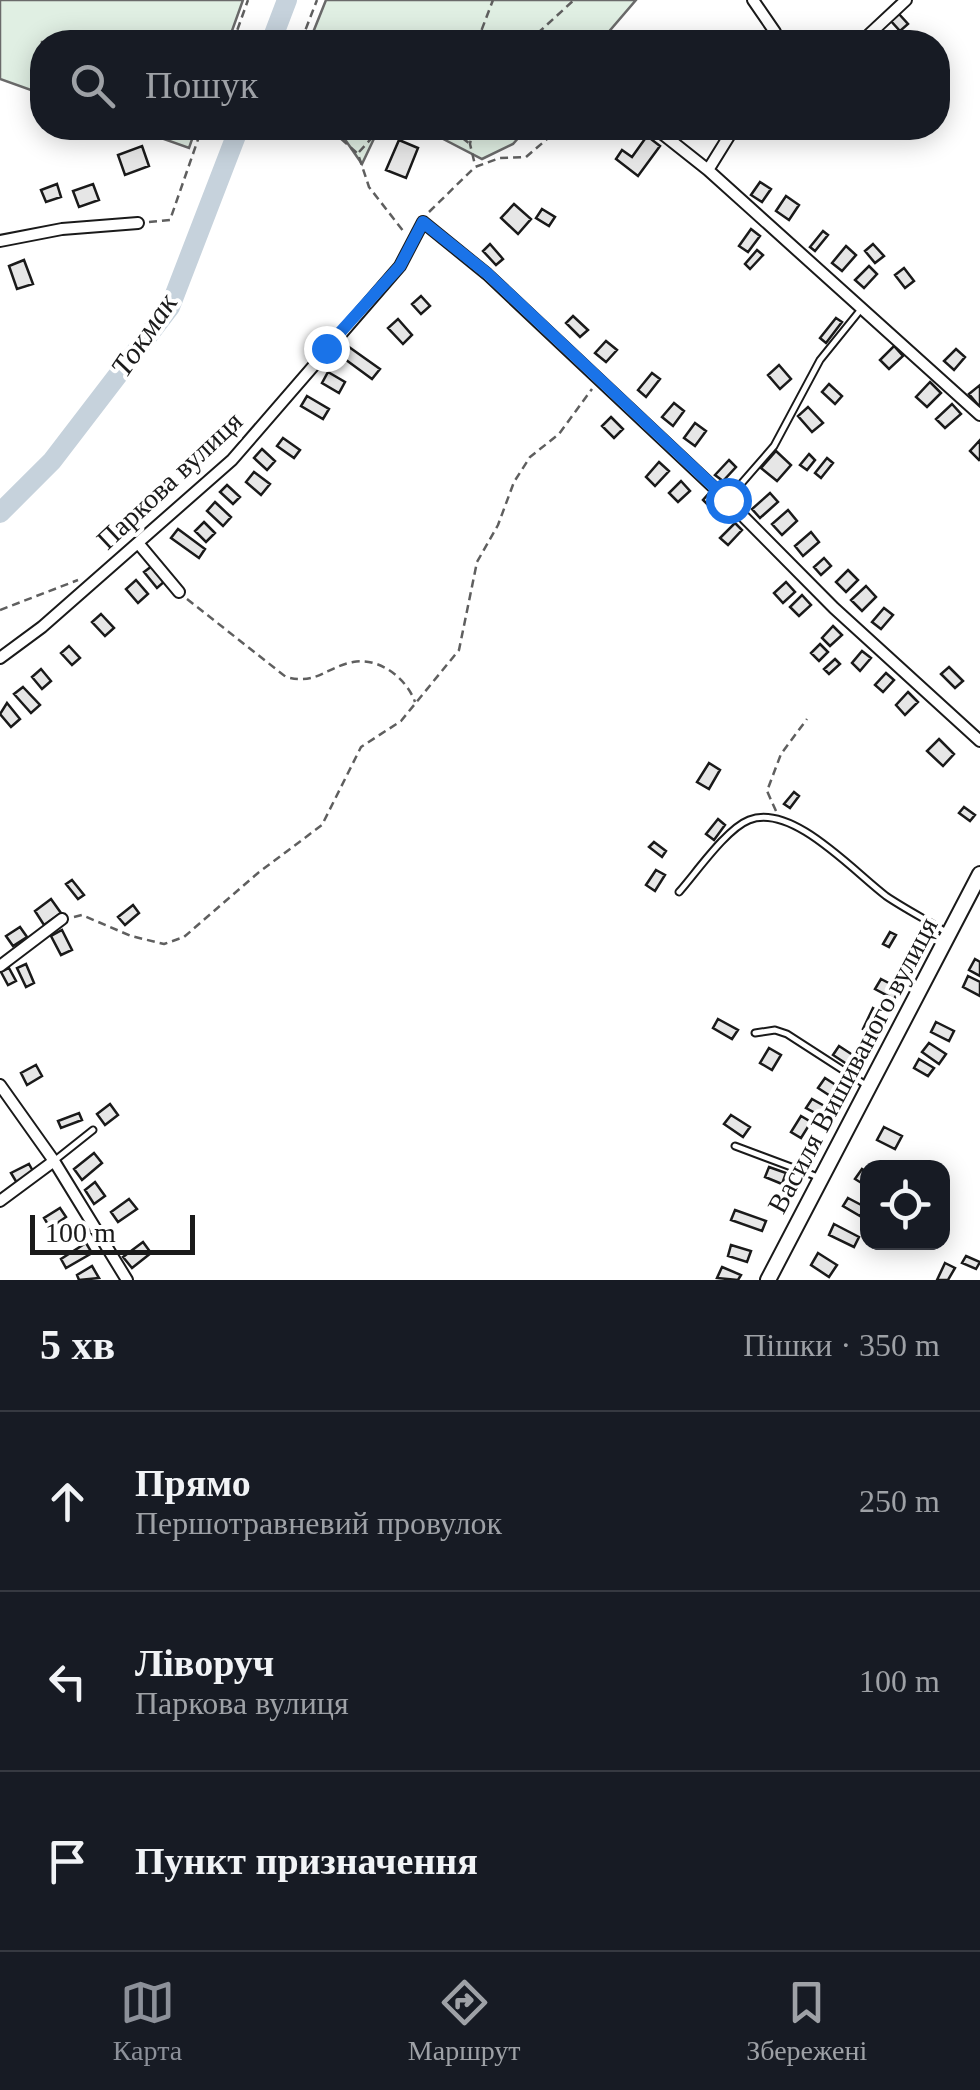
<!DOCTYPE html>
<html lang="uk">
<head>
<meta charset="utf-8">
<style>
	:root { --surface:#171b24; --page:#242831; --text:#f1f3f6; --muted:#9ea1a6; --line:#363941; --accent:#8c9099 }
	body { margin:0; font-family:"Times New Roman",serif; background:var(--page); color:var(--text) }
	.controls { position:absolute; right:30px; bottom:30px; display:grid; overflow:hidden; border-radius:20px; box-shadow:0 5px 25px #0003 }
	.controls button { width:90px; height:90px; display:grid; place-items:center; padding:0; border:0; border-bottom:2px solid var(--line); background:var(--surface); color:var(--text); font:50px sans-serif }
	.scale { position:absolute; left:30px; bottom:25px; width:165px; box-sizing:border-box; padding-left:10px; border:5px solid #1a1a1a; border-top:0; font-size:28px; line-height:35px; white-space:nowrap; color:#1a1a1a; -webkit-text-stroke:8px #fff; paint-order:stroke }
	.stop { position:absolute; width:30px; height:30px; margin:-22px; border:8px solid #1a73e8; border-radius:50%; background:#fff }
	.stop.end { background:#1a73e8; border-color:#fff; box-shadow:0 2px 10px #0008 }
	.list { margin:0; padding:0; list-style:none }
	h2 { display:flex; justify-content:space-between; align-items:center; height:130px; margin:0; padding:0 40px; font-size:42px }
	h2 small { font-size:32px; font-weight:400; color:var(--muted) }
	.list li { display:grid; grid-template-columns:65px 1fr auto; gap:30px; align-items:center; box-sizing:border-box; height:180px; padding:0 40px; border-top:2px solid var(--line) }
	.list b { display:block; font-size:38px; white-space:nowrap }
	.list p { margin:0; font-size:32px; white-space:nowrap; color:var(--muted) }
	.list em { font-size:32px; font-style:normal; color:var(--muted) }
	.icon { flex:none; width:55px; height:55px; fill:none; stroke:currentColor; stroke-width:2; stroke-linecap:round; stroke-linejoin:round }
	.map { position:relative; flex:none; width:980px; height:1280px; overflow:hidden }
	.search { position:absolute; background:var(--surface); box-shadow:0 5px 25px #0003; left:30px; right:30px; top:30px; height:110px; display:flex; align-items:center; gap:25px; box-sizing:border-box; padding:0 35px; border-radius:40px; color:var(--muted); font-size:38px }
	.sheet { height:670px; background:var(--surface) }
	nav { display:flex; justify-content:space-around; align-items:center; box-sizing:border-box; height:140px; border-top:2px solid var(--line); background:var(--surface); font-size:28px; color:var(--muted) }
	nav a { display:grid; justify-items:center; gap:5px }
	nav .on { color:var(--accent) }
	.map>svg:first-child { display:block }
	.green { fill:#e0efe3; stroke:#6a6a6a; stroke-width:2.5 }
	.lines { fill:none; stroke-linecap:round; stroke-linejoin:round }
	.river { stroke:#c6d2dc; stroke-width:20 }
	.building { fill:#e6e6e6; stroke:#1a1a1a; stroke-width:2.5 }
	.lane-casing { stroke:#1a1a1a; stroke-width:9 }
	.street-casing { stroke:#1a1a1a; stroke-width:14 }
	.secondary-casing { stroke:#1a1a1a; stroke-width:18 }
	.path { stroke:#5f5f5f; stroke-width:2.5; stroke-dasharray:8 5; stroke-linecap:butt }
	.lane { stroke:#fff; stroke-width:5 }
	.street { stroke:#fff; stroke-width:10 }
	.secondary { stroke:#fff; stroke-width:14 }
	.route { stroke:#1a73e8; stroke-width:12 }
	.labels { text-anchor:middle; stroke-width:8; stroke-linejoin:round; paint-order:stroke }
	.street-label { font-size:28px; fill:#1a1a1a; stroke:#fff }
	.water-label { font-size:30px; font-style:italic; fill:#1a1a1a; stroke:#fff }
</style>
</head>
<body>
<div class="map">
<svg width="980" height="1280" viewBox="0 0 980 1280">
	<rect width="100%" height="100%" fill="#fff"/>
	<path class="green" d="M 0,0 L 243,0 L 228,42 L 42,42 L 42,94 L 0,79 Z
		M 326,0 L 636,0 L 600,42 L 313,42 L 312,35 Z
		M 133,128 L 196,128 L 189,148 Z
		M 337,128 L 379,128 L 362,164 Z
		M 422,128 L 527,128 L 513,144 L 482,159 Z"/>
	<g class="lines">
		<path class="river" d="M 271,42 L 287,0
			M 0,513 L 52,461 L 170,307 L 239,128"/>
	</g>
	<path class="building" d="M 899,14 L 908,24 L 900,31 L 891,21 Z
		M 647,136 L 660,146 L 638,176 L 616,159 L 622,150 L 632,157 Z
		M 399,140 L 418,148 L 406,178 L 386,170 Z
		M 142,146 L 149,166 L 125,175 L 118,155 Z
		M 760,182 L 771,189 L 762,202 L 751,195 Z
		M 57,184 L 61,197 L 46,202 L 41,190 Z
		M 93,184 L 99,200 L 79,207 L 73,191 Z
		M 786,196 L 799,205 L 789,220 L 776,211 Z
		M 514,204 L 531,219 L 518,234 L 501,218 Z
		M 542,209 L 555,217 L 549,226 L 536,218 Z
		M 751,229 L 760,236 L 748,252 L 739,246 Z
		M 823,231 L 828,235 L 815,251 L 810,247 Z
		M 490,244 L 503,259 L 496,265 L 483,251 Z
		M 873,244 L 884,256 L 875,263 L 865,251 Z
		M 846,246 L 856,255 L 842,271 L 832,263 Z
		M 757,250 L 763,255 L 750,269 L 745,264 Z
		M 24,260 L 33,284 L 17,289 L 9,266 Z
		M 869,266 L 877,274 L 864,288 L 855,280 Z
		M 904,268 L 914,281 L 905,288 L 895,275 Z
		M 421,296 L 430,306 L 421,314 L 412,304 Z
		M 573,316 L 588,330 L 580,337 L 566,323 Z
		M 836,318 L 842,322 L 826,343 L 820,338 Z
		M 398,319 L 412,335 L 403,344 L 388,328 Z
		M 606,341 L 617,350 L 606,362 L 595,353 Z
		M 894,346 L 903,356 L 889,369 L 880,360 Z
		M 349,347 L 380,369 L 372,379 L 342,357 Z
		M 956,349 L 965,357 L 954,370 L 944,361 Z
		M 779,365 L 791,379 L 780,389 L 768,375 Z
		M 328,372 L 345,382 L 339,393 L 322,383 Z
		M 652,373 L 660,379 L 646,397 L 638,390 Z
		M 930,382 L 941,393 L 927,407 L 916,397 Z
		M 829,384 L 842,396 L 835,404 L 822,392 Z
		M 980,385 L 980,406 L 979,406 L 969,394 Z
		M 307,396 L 329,409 L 323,419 L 301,406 Z
		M 674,403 L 684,411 L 673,426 L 662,417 Z
		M 952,404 L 961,414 L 945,428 L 936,419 Z
		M 808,407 L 823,423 L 812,432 L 798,416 Z
		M 611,417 L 623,429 L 614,438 L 602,426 Z
		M 695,423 L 706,431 L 695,446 L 684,438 Z
		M 283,438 L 300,450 L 294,458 L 277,446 Z
		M 980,440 L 980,459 L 979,460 L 970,451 Z
		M 262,449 L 275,461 L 267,470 L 254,458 Z
		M 776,451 L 791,465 L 777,481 L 761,468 Z
		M 809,454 L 815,460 L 807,470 L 800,465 Z
		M 827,458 L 833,463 L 821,478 L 815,473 Z
		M 729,460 L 736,467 L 723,481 L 715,475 Z
		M 659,462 L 669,471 L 655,486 L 646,477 Z
		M 254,472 L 270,484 L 261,495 L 246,482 Z
		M 681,481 L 690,491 L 678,502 L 669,493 Z
		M 227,485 L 240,497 L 233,504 L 220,492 Z
		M 710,492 L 722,504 L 715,512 L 703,500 Z
		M 770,493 L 778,502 L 760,518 L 752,509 Z
		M 215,502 L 231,517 L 223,526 L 207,511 Z
		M 788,510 L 797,521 L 782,535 L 772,524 Z
		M 204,522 L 215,533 L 206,542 L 195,531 Z
		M 735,523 L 742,530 L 728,545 L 720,538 Z
		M 178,529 L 205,549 L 199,558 L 171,538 Z
		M 811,532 L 819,542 L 803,556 L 795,546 Z
		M 824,558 L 831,566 L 821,575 L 814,567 Z
		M 152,566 L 165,581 L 157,588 L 144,572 Z
		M 848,570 L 858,580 L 846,592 L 836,582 Z
		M 136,580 L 148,594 L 138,603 L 126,589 Z
		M 786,582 L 795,592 L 783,603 L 774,593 Z
		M 866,586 L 876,597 L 862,611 L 851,600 Z
		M 802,595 L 811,605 L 799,616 L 790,607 Z
		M 884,608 L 893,615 L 881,629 L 872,622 Z
		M 101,614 L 114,628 L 105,636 L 92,622 Z
		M 833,626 L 842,635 L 830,646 L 822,638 Z
		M 820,644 L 828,652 L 819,661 L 811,653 Z
		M 69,646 L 80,658 L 72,665 L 61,653 Z
		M 862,651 L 871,658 L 860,671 L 852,663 Z
		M 835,659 L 840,664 L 829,674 L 824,669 Z
		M 949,667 L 963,681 L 955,688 L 941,674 Z
		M 41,669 L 51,681 L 42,689 L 32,677 Z
		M 886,673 L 894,680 L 883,692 L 875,685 Z
		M 23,687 L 40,705 L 31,713 L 14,694 Z
		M 908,692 L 918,702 L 905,715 L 896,705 Z
		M 7,703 L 20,719 L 11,727 L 0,714 Z
		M 939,739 L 954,754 L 943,766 L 927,751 Z
		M 709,763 L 720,770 L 709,789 L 697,782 Z
		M 794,792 L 799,796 L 790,808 L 784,804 Z
		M 964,807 L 975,815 L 970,821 L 959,813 Z
		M 718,819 L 725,825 L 714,840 L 706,834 Z
		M 654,842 L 666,851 L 662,857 L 649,847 Z
		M 656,870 L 665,875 L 655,891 L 646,885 Z
		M 72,880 L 84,895 L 78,899 L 66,884 Z
		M 51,899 L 61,913 L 44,925 L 35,911 Z
		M 133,905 L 139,913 L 125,925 L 118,917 Z
		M 20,927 L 27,937 L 13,946 L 6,936 Z
		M 62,930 L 72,950 L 61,955 L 51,936 Z
		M 890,932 L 896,935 L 889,947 L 883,944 Z
		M 975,959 L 980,962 L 980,976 L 969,970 Z
		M 26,964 L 34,983 L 26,987 L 17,968 Z
		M 9,968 L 16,981 L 8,985 L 1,972 Z
		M 968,976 L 980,982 L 980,996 L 963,987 Z
		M 881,979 L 900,989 L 894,999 L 875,989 Z
		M 873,1008 L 883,1013 L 873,1034 L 863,1029 Z
		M 718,1019 L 738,1030 L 732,1039 L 713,1028 Z
		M 936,1022 L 954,1031 L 949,1041 L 931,1032 Z
		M 929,1043 L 946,1054 L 939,1064 L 922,1052 Z
		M 839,1046 L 859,1059 L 853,1068 L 833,1055 Z
		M 769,1048 L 781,1055 L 772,1070 L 760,1063 Z
		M 919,1059 L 934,1068 L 928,1076 L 914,1068 Z
		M 36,1065 L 42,1076 L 27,1085 L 21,1073 Z
		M 825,1078 L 842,1089 L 835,1099 L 818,1088 Z
		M 812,1099 L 828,1108 L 823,1117 L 806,1108 Z
		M 110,1104 L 118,1115 L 105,1125 L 97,1114 Z
		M 79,1113 L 82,1120 L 61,1128 L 58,1121 Z
		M 731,1115 L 750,1127 L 743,1137 L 724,1124 Z
		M 801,1116 L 811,1122 L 801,1138 L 791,1132 Z
		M 884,1127 L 902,1136 L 895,1149 L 877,1140 Z
		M 94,1153 L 102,1163 L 82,1180 L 74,1169 Z
		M 29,1164 L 34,1173 L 17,1183 L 11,1173 Z
		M 769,1167 L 786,1173 L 782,1184 L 765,1177 Z
		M 862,1169 L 868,1173 L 868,1187 L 855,1179 Z
		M 95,1182 L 105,1196 L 94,1204 L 85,1190 Z
		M 848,1198 L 865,1207 L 860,1216 L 843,1206 Z
		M 129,1199 L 137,1209 L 118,1222 L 111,1212 Z
		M 60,1208 L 66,1217 L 50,1228 L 44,1218 Z
		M 735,1210 L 766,1221 L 762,1231 L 731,1220 Z
		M 834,1224 L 859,1237 L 854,1247 L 829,1235 Z
		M 143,1242 L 151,1253 L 132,1268 L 123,1257 Z
		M 86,1243 L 92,1253 L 66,1268 L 61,1259 Z
		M 731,1245 L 751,1251 L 747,1262 L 728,1256 Z
		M 818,1253 L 837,1265 L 829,1277 L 811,1265 Z
		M 966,1256 L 980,1262 L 976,1269 L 962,1263 Z
		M 945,1263 L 955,1268 L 948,1280 L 937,1280 Z
		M 92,1266 L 99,1278 L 79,1280 L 77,1275 Z
		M 722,1267 L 741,1275 L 738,1280 L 717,1278 Z"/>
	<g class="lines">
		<g class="lane-casing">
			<path id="lane" d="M 727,500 L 774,446 L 820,360 L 862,308
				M 679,892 C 696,873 726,829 749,820 C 792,803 853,871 886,896 C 905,909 927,920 946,932
				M 755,1033 L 775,1030 L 787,1034 L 866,1085
				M 735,1146 L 818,1177
				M 54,1161 L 93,1130"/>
		</g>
		<g class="street-casing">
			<path id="street" d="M 753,0 L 775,32 L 778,42
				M 778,42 L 795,42
				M 861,42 L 906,0
				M 655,128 L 708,170 L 980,415
				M 708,170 L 734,128
				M 0,241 L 62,229 L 138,223
				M 138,543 L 179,592
				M 0,658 L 42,627 L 232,460 L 400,266 L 423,222 L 487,274 L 727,500 L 834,608 L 980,741
				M 0,966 L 62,919
				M 0,1085 L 54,1161 L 127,1280
				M 0,1201 L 54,1161"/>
		</g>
		<g class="secondary-casing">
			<path id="secondary" d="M 768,1280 L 980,874"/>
		</g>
		<path class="path" d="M 233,42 L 248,0
			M 306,42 L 305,31 L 317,0
			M 477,42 L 493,0
			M 528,42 L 574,0
			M 334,128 L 339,137 L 358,154 L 369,187 L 404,232
			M 428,128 L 439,132 L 450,128 L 470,144
			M 473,128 L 470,144 L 475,165
			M 359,152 L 381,128
			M 429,212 L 475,167 L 500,158 L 526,157 L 560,128
			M 149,222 L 170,220 L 202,128
			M 187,599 L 286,677 C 318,685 326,667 353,662 C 380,657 407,679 415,702
			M 0,610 L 78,580
			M 776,811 L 767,791 L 781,754 L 807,719
			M 74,917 L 82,915 L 131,936 L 164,944 L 184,937 L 258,873 L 322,825 L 361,747 L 401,721 L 459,650 L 477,562 L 498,525 L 514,482 L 530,457 L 559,434 L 592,389"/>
		<use href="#lane" class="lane"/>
		<use href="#street" class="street"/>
		<use href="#secondary" class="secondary"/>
	</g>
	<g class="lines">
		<path class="route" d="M 326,348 L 400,266 L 423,222 L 488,274 L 728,500"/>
	</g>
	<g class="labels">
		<g class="street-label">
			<text transform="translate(169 480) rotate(-43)" y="10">Паркова вулиця</text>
			<text transform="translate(852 1065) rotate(-62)" y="10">Василя Вишиваного вулиця</text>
		</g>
		<g class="water-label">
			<text transform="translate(144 335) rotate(-56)" y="10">Токмак</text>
		</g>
	</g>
</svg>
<div class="controls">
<button><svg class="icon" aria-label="locate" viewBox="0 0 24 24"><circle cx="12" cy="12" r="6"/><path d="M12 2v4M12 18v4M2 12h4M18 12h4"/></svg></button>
</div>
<div class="scale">100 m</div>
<div class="stop" style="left:728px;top:500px"></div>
<div class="stop end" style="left:326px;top:348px"></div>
<div class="search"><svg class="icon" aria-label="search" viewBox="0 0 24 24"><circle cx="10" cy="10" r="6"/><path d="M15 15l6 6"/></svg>Пошук</div>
</div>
<section class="sheet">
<h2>5 хв<small>Пішки · 350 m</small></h2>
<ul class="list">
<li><svg class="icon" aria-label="ahead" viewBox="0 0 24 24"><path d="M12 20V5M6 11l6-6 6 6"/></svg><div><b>Прямо</b><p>Першотравневий провулок</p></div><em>250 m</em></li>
<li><svg class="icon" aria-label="left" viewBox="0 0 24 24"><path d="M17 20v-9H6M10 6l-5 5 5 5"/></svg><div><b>Ліворуч</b><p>Паркова вулиця</p></div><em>100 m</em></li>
<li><svg class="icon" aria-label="arrive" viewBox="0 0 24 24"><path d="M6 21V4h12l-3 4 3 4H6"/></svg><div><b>Пункт призначення</b></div></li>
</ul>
</section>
<nav>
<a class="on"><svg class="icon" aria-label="map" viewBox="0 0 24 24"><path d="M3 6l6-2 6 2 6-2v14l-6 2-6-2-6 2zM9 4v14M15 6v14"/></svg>Карта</a>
<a><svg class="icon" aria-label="directions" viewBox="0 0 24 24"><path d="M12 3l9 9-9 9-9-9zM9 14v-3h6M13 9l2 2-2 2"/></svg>Маршрут</a>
<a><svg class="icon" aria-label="saved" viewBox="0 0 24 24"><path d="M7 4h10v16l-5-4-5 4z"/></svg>Збережені</a>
</nav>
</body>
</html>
